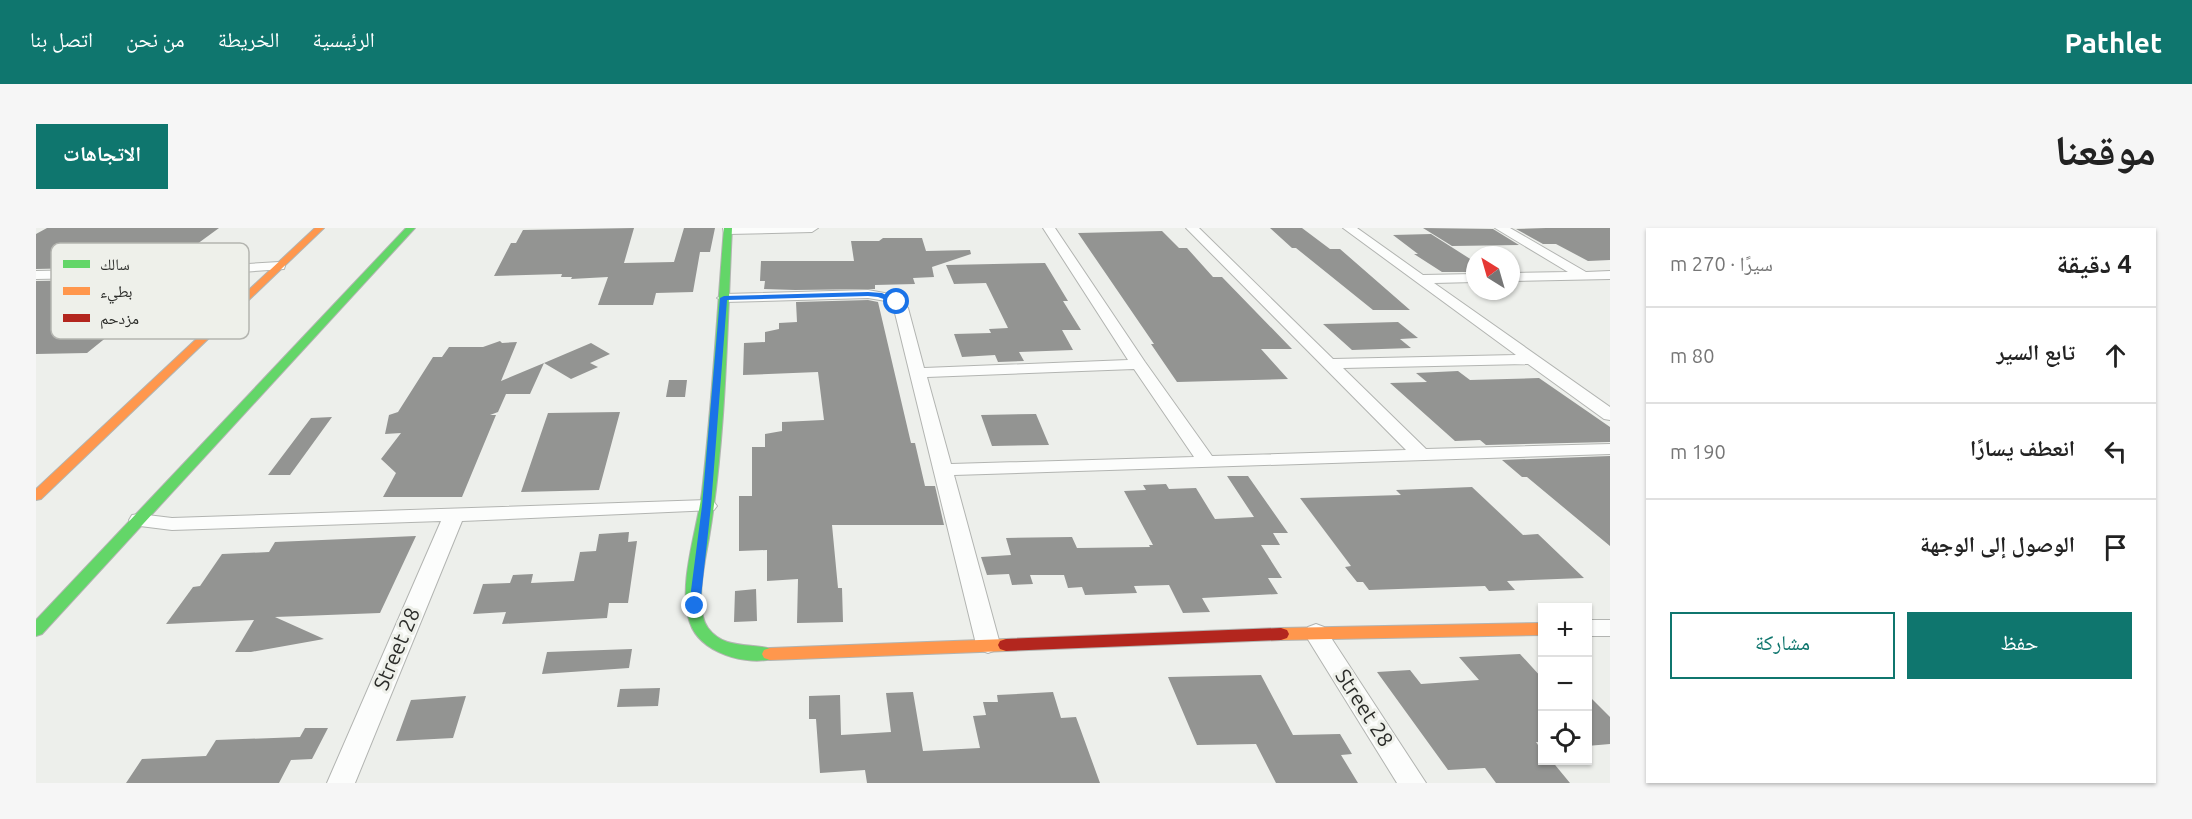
<!DOCTYPE html>
<html lang="ar">
<head>
<meta charset="utf-8">
<style>
	:root { --surface:#fff; --page:#f6f6f6; --text:#222; --muted:#767676; --line:#e0e0e0; --accent:#0f766e }
	body { margin:0; font-family:Ubuntu,"Noto Naskh Arabic",sans-serif; background:var(--page); color:var(--text); direction:rtl }
	.controls { position:absolute; right:18px; bottom:18px; display:grid; overflow:hidden; border-radius:0px; box-shadow:0 2px 4px #0004 }
	.controls button { width:54px; height:54px; display:grid; place-items:center; padding:0; border:0; border-bottom:2px solid var(--line); background:var(--surface); color:var(--text); font:30px sans-serif }
	.compass { position:absolute; left:1430px; top:18px; width:54px; height:54px; border-radius:50%; background:var(--surface); box-shadow:0 2px 4px #0004; rotate:323deg }
	.stop { position:absolute; width:18px; height:18px; margin:-14px; border:4px solid #1a73e8; border-radius:50%; background:#fff }
	.stop.end { background:#1a73e8; border-color:#fff; box-shadow:0 2px 6px #0008 }
	.list { margin:0; padding:0; list-style:none }
	h2 { display:flex; justify-content:space-between; align-items:center; height:78px; margin:0; padding:0 24px; font-size:26px }
	h2 small { font-size:20px; font-weight:400; color:var(--muted) }
	.list li { display:grid; grid-template-columns:39px 1fr auto; gap:18px; align-items:center; box-sizing:border-box; height:96px; padding:0 24px; border-top:2px solid var(--line) }
	.list b { display:block; font-size:22px; white-space:nowrap }
	.list em { font-size:20px; font-style:normal; color:var(--muted) }
	.actions { display:flex; gap:12px; padding:18px 24px }
	.actions a { flex:1; padding:14px 0; border:2px solid var(--accent); border-radius:0px; text-align:center; font-size:21px; color:var(--accent) }
	.actions .main { background:var(--accent); color:#fff }
	.icon { flex:none; width:33px; height:33px; fill:none; stroke:currentColor; stroke-width:2; stroke-linecap:round; stroke-linejoin:round }
	.map { position:relative; flex:none; width:1574px; height:555px; overflow:hidden; direction:ltr; border-radius:0px }
	header { display:flex; align-items:center; gap:36px; box-sizing:border-box; height:84px; padding:0 30px; background:var(--accent); color:#fff }
	header strong { font-size:28px }
	nav { display:flex; gap:33px; margin-inline-start:auto; font-size:21px }
	.intro { display:flex; align-items:center; justify-content:space-between; box-sizing:border-box; height:144px; padding:0 36px }
	h1 { margin:0; font-size:42px }
	.button { padding:15px 27px; border-radius:0px; background:var(--accent); color:#fff; font-size:21px; font-weight:700 }
	main { display:flex; gap:36px; padding:0 36px }
	aside { flex:1; background:var(--surface); border-radius:0px; box-shadow:0 2px 4px #0004 }
	.map>svg:first-child { display:block }
	.building { fill:#939492 }
	.lines { fill:none; stroke-linecap:round; stroke-linejoin:round }
	.street-casing { stroke:#b2b4b1; stroke-width:2 }
	.fast-casing { stroke:#b2b4b1; stroke-width:2 }
	.slow-casing { stroke:#b2b4b1; stroke-width:2 }
	.jam-casing { stroke:#b2b4b1; stroke-width:2 }
	.street { fill:#fcfdfc; fill-rule:evenodd }
	.fast { fill:#63d668; fill-rule:evenodd }
	.slow { fill:#ff974d; fill-rule:evenodd }
	.jam { fill:#b3261e; fill-rule:evenodd }
	.route { fill:#1a73e8 }
	.labels { text-anchor:middle; stroke-width:6; stroke-linejoin:round; paint-order:stroke }
	.near-street-label { font-size:21px; fill:#2b2c29; stroke:#eef0ea }
	.key { fill:#eef0ea; stroke:#b4b5b0; stroke-width:1.5 }
	.key-label { font-size:16px; fill:#2b2c29 }
</style>
</head>
<body>
<header>
<strong>Pathlet</strong>
<nav><a>الرئيسية</a><a>الخريطة</a><a>من نحن</a><a>اتصل بنا</a></nav>
</header>
<div class="intro"><h1>موقعنا</h1><a class="button">الاتجاهات</a></div>
<main>
<aside>
<h2>4 دقيقة<small>سيرًا · 270 m</small></h2>
<ul class="list">
<li><svg class="icon" aria-label="ahead" viewBox="0 0 24 24"><path d="M12 20V5M6 11l6-6 6 6"/></svg><div><b>تابع السير</b></div><em>80 m</em></li>
<li><svg class="icon" aria-label="left" viewBox="0 0 24 24"><path d="M17 20v-9H6M10 6l-5 5 5 5"/></svg><div><b>انعطف يسارًا</b></div><em>190 m</em></li>
<li><svg class="icon" aria-label="arrive" viewBox="0 0 24 24"><path d="M6 21V4h12l-3 4 3 4H6"/></svg><div><b>الوصول إلى الوجهة</b></div></li>
</ul>
<div class="actions"><a class="main">حفظ</a><a>مشاركة</a></div>
</aside>
<div class="map">
<svg width="1574" height="555" viewBox="0 0 1574 555">
	<rect width="100%" height="100%" fill="#edefeb"/>
	<path class="building" d="M 11,0 L 183,0 L 131,38 L 0,41 L 0,6 Z
		M 598,0 L 588,35 L 638,34 L 648,0 L 679,0 L 674,24 L 664,24 L 657,64 L 620,65 L 617,77 L 562,77 L 572,49 L 535,51 L 536,49 L 525,49 L 526,46 L 458,48 L 475,15 L 480,15 L 487,2 Z
		M 1234,0 L 1266,0 L 1294,21 L 1304,21 L 1374,82 L 1337,82 L 1260,20 L 1256,20 Z
		M 1387,0 L 1457,1 L 1483,17 L 1416,18 Z
		M 1510,0 L 1574,0 L 1574,32 L 1552,33 L 1520,16 L 1507,16 L 1480,1 Z
		M 1126,3 L 1143,20 L 1151,20 L 1177,49 L 1186,49 L 1256,121 L 1225,121 L 1252,151 L 1141,154 L 1115,116 L 1118,116 L 1042,5 Z
		M 1395,6 L 1439,34 L 1439,44 L 1406,44 L 1378,26 L 1382,26 L 1357,7 Z
		M 847,10 L 886,10 L 890,23 L 934,22 L 935,26 L 896,39 L 898,49 L 877,50 L 879,56 L 839,57 L 839,61 L 759,62 L 728,61 L 729,53 L 724,53 L 725,33 L 818,33 L 815,13 L 843,13 Z
		M 1009,35 L 1032,73 L 1027,73 L 1045,102 L 1026,102 L 1037,122 L 983,124 L 988,133 L 962,134 L 959,127 L 926,129 L 918,106 L 955,105 L 953,101 L 972,100 L 950,55 L 918,56 L 910,37 Z
		M 114,51 L 98,63 L 129,62 L 51,125 L 0,126 L 0,53 Z
		M 832,72 L 842,74 L 875,215 L 879,215 L 889,258 L 899,258 L 908,297 L 796,297 L 802,360 L 806,360 L 807,394 L 761,395 L 762,351 L 731,353 L 731,322 L 703,323 L 703,268 L 716,268 L 716,219 L 729,219 L 729,206 L 746,203 L 746,194 L 788,192 L 782,144 L 707,147 L 708,115 L 729,114 L 729,104 L 743,101 L 743,95 L 761,94 L 760,74 Z
		M 1362,94 L 1382,110 L 1364,111 L 1375,120 L 1316,122 L 1287,96 Z
		M 464,113 L 466,115 L 481,114 L 465,153 L 508,135 L 494,166 L 470,166 L 462,184 L 454,187 L 460,187 L 426,269 L 347,269 L 360,245 L 345,231 L 365,205 L 349,206 L 353,187 L 362,184 L 397,129 L 406,129 L 413,119 L 447,119 Z
		M 555,115 L 574,126 L 554,135 L 562,139 L 535,151 L 508,135 Z
		M 1422,143 L 1434,152 L 1503,150 L 1574,199 L 1574,214 L 1450,217 L 1444,212 L 1419,213 L 1354,155 L 1391,154 L 1380,145 Z
		M 633,152 L 651,152 L 649,169 L 630,169 Z
		M 584,184 L 563,262 L 485,264 L 512,185 Z
		M 1000,186 L 1013,217 L 956,218 L 945,187 Z
		M 296,189 L 254,247 L 232,247 L 275,190 Z
		M 1574,228 L 1574,318 L 1491,249 L 1486,249 L 1466,232 Z
		M 1191,248 L 1212,248 L 1252,305 L 1237,305 L 1244,317 L 1225,317 L 1246,350 L 1232,350 L 1242,366 L 1166,370 L 1174,384 L 1147,385 L 1133,357 L 1098,358 L 1101,365 L 1049,367 L 1046,359 L 1032,360 L 1028,347 L 994,347 L 997,356 L 976,357 L 973,346 L 951,347 L 945,329 L 975,327 L 970,310 L 1036,309 L 1041,320 L 1114,319 L 1113,317 L 1117,317 L 1088,263 L 1110,262 L 1107,257 L 1130,256 L 1133,261 L 1160,260 L 1179,291 L 1218,289 Z
		M 1436,259 L 1487,307 L 1502,306 L 1548,350 L 1471,353 L 1479,362 L 1453,363 L 1449,358 L 1333,362 L 1327,354 L 1321,354 L 1309,339 L 1315,338 L 1264,270 L 1365,267 L 1360,262 Z
		M 593,304 L 592,314 L 601,313 L 592,375 L 573,375 L 571,390 L 466,396 L 470,384 L 437,386 L 447,356 L 474,355 L 477,347 L 497,346 L 495,355 L 538,353 L 544,324 L 560,323 L 563,306 Z
		M 380,308 L 344,385 L 239,389 L 288,411 L 215,424 L 199,424 L 218,392 L 130,396 L 157,359 L 164,358 L 186,326 L 233,324 L 239,314 Z
		M 720,361 L 721,393 L 698,394 L 699,363 Z
		M 596,421 L 593,440 L 506,446 L 511,424 Z
		M 1484,426 L 1506,450 L 1506,514 L 1500,514 L 1506,523 L 1506,532 L 1515,532 L 1534,555 L 1460,555 L 1449,540 L 1412,542 L 1341,444 L 1374,442 L 1385,456 L 1443,452 L 1423,429 Z
		M 1225,447 L 1257,507 L 1304,506 L 1316,526 L 1305,527 L 1322,555 L 1240,555 L 1220,516 L 1161,517 L 1132,449 Z
		M 624,460 L 622,478 L 581,479 L 584,461 Z
		M 877,464 L 887,523 L 944,520 L 937,488 L 950,487 L 947,474 L 962,474 L 961,467 L 1017,464 L 1025,490 L 1040,489 L 1064,555 L 831,555 L 829,542 L 784,545 L 780,491 L 773,491 L 773,468 L 804,467 L 805,507 L 855,504 L 850,465 Z
		M 1551,466 L 1574,489 L 1574,516 L 1551,518 Z
		M 430,468 L 417,510 L 360,513 L 375,472 Z
		M 269,500 L 292,500 L 276,531 L 255,532 L 243,555 L 90,555 L 106,531 L 170,528 L 180,512 L 264,509 Z"/>
	<g class="lines">
		<g class="street-casing">
			<path id="street" d="M 687,0 L 782,0 L 776,4 L 692,6 L 688,5 Z
				M 1007,0 L 1019,0 L 1109,134 L 1176,228 L 1370,222 L 1150,0 L 1163,0 L 1297,131 L 1480,127 L 1307,0 L 1321,0 L 1387,47 L 1439,46 L 1439,54 L 1398,55 L 1574,179 L 1574,192 L 1568,191 L 1492,136 L 1307,140 L 1390,221 L 1574,216 L 1574,226 L 918,247 L 964,416 L 960,422 L 952,425 L 944,422 L 940,416 L 858,81 L 850,73 L 832,70 L 688,74 L 681,70 L 688,66 L 832,62 L 859,67 L 872,80 L 888,140 L 1092,132 ZM 1098,141 L 1158,229 L 915,236 L 891,149 Z
				M 1459,0 L 1474,0 L 1550,44 L 1574,43 L 1574,51 L 1475,53 L 1475,45 L 1532,44 Z
				M 243,34 L 248,35 L 249,38 L 248,41 L 148,48 L 0,51 L 0,43 L 148,40 Z
				M 671,272 L 678,274 L 681,278 L 678,282 L 426,293 L 319,555 L 291,555 L 405,293 L 136,302 L 96,297 L 93,292 L 96,287 L 103,286 L 136,290 Z
				M 1552,392 L 1574,392 L 1574,408 L 1552,408 Z
				M 1280,396 L 1288,399 L 1390,555 L 1361,555 L 1268,405 L 1272,399 Z"/>
		</g>
		<g class="fast-casing">
			<path id="fast" d="M 370,0 L 379,0 L 6,406 L 0,408 L 0,392 Z
				M 688,0 L 696,0 C 691,103 690,209 673,310 C 669,332 658,381 672,400 C 689,423 717,414 740,422 L 742,426 L 740,430 C 711,439 664,425 654,395 C 641,358 661,303 666,264 C 676,176 681,88 688,0 Z"/>
		</g>
		<g class="slow-casing">
			<path id="slow" d="M 279,0 L 288,0 L 5,271 L 0,272 L 0,261 Z
				M 1506,395 L 1506,407 L 1245,412 L 1239,410 L 1237,406 L 1239,402 L 1245,400 Z
				M 970,411 L 976,413 L 978,417 L 976,421 L 970,423 L 734,432 L 728,430 L 726,426 L 728,422 L 734,420 Z"/>
		</g>
		<g class="jam-casing">
			<path id="jam" d="M 1245,400 L 1251,402 L 1253,406 L 1251,410 L 1245,412 L 970,423 L 964,421 L 962,417 L 964,413 L 970,411 Z"/>
		</g>
		<use href="#street" class="street"/>
		<use href="#fast" class="fast"/>
		<use href="#slow" class="slow"/>
		<use href="#jam" class="jam"/>
	</g>
	<path class="route" d="M 832,64 L 846,65 L 864,74 L 861,76 L 842,69 L 832,68 L 691,72 L 675,278 L 664,378 L 659,382 L 655,381 L 653,378 L 666,278 L 684,70 L 688,68 Z"/>
	<g class="labels">
		<g class="near-street-label">
			<text transform="translate(361 421) rotate(-67)" y="7">Street 28</text>
			<text transform="translate(1328 480) rotate(57)" y="7">Street 28</text>
		</g>
	</g>
	<rect x="15" y="15" width="198" height="96" rx="9" class="key"/>
	<rect x="27" y="32" width="27" height="8" fill="#63d668"/>
	<rect x="27" y="59" width="27" height="8" fill="#ff974d"/>
	<rect x="27" y="86" width="27" height="8" fill="#b3261e"/>
	<g class="key-label">
		<text x="64" y="42">سالك</text>
		<text x="64" y="69">بطيء</text>
		<text x="64" y="96">مزدحم</text>
	</g>
</svg>
<div class="controls">
<button>+</button>
<button>−</button>
<button><svg class="icon" aria-label="locate" viewBox="0 0 24 24"><circle cx="12" cy="12" r="6"/><path d="M12 2v4M12 18v4M2 12h4M18 12h4"/></svg></button>
</div>
<svg class="compass" viewBox="-18 -18 36 36"><path d="M0-13l5 13h-10z" fill="#e53935"/><path d="M0 13l5-13h-10z" fill="#767676"/></svg>
<div class="stop" style="left:861px;top:74px"></div>
<div class="stop end" style="left:659px;top:378px"></div>
</div>
</main>
</body>
</html>
